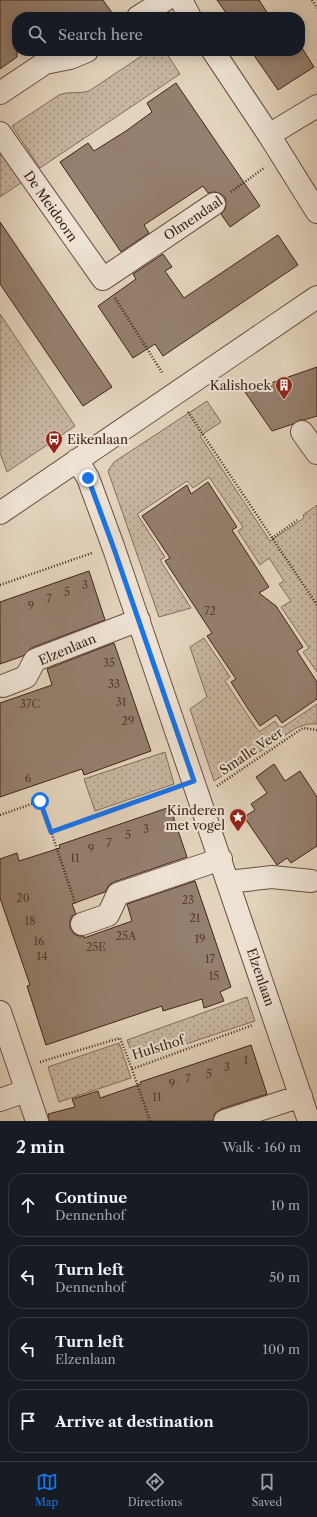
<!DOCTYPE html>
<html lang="en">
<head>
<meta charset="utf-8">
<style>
	:root { --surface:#171b24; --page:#242831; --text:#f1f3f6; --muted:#9ea1a6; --line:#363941; --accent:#1a73e8 }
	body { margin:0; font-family:"Libre Caslon Text",serif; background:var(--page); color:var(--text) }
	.stop { position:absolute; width:12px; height:12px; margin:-9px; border:3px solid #1a73e8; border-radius:50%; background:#fff }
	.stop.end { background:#1a73e8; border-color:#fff; box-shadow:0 1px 4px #0008 }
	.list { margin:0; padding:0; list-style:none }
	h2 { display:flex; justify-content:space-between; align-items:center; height:52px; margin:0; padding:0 16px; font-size:17px }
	h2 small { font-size:13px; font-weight:400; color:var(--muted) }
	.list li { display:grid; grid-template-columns:26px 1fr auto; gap:12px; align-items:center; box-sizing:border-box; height:64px; margin:0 8px 8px; padding:0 8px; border:1px solid var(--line); border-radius:16px }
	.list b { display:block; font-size:15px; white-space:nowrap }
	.list p { margin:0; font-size:13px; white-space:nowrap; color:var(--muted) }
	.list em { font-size:13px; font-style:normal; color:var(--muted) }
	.icon { flex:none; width:22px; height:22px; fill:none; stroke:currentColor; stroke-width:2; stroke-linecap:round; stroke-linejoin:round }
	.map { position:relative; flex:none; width:317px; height:1121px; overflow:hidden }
	.search { position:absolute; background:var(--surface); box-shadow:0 2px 10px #0003; left:12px; right:12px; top:12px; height:44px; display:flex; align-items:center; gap:10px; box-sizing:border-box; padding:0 14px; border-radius:16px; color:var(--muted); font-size:15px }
	.sheet { height:340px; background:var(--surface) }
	nav { display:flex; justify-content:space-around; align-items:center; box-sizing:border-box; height:56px; border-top:1px solid var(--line); background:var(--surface); font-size:11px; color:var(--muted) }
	nav a { display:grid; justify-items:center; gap:2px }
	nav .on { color:var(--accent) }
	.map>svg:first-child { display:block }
	.grass { fill:url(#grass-dots); stroke:#846c5c }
	.building { fill:#957f6e; stroke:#412419 }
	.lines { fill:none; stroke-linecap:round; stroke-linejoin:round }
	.minor-casing { stroke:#6a5042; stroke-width:24 }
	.path { stroke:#412419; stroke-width:2.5; stroke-dasharray:1 2; stroke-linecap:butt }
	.minor { stroke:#ede2d3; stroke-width:22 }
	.route { stroke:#1a73e8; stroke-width:5 }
	.labels { text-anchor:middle; stroke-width:4; stroke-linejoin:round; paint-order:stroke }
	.number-label { font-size:11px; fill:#563b2e }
	.street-label { font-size:13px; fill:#412419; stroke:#ede2d3 }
	.poi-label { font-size:13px; fill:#412419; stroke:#ede2d3; text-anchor:end }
</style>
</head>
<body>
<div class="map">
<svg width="317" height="1121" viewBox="0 0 317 1121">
	<defs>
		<pattern id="grass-dots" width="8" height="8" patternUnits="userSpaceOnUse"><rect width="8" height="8" fill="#c7b5a0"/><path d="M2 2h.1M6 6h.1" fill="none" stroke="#a39382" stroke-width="1.8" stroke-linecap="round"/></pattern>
	</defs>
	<rect width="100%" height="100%" fill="#e3d3bc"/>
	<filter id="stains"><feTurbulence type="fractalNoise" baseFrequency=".005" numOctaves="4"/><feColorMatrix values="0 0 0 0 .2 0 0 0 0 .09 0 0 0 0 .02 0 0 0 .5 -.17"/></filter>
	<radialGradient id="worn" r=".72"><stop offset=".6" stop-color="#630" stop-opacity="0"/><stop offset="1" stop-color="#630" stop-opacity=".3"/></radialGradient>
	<path class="grass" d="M 149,51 L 165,51 L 180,74 L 40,168 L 12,126 L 59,95 C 69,91 79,94 89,91 Z
		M 0,142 L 25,180 L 0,197 Z
		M 0,314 L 75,426 L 7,472 L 0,453 Z
		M 207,401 L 221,422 L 200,436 L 270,541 L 304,518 L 303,515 L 317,505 L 317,672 L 303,652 L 309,648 L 281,607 L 291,601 L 279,584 L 284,581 L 269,558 L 260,565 L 238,531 L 243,527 L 209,477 L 193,488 L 187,481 L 137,514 L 165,557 L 160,560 L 191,608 L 159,617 L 108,471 L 114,462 Z
		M 204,638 L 230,677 L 225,681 L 259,732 L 275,721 L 279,727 L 283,727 L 317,704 L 317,724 L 309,724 L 298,727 L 214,781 L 190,709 L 207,697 L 190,647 Z
		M 165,752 L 174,784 L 95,811 L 84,779 Z
		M 247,997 L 255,1021 L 135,1061 L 127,1040 Z
		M 119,1043 L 131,1078 L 59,1102 L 48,1067 Z"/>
	<path class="building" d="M 0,0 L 103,0 L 115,17 L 17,17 L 17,57 L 0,69 Z
		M 217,0 L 259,0 L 270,17 L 229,17 Z
		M 302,48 L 314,67 L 278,90 L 251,51 L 300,51 Z
		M 176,83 L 260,206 L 230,227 L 221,214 L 225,209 L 226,204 L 225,197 L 219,193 L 214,192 L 208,193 L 203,186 L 144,225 L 149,233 L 121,252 L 60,162 L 88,143 L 94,151 L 126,131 L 152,112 L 147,103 Z
		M 0,222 L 112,387 L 83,406 L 0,284 Z
		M 278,235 L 298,265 L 163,356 L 155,344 L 133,358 L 98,306 L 136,279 L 133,274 L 163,254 L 172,267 L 165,271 L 184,298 Z
		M 317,367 L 317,416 L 304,420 L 300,420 L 293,424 L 272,431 L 245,392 Z
		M 208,482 L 237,527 L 232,530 L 269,587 L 259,593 L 276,606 L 303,647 L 297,651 L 317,682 L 317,699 L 282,723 L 276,715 L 260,726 L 248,709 L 231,682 L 236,679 L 207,636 L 212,633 L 165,561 L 170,558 L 142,516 L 187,485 L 191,494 Z
		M 89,571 L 105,620 L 31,648 L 23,656 L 0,664 L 0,602 Z
		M 114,643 L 151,751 L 84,775 L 82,769 L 0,797 L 0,703 L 52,685 L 47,669 Z
		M 274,764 L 285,781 L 300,771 L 317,797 L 317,846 L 291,863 L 287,858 L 277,865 L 244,817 L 255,810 L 251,804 L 267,793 L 256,777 Z
		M 170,807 L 187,857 L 114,882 L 109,885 L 105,892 L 72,904 L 76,914 L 72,916 L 70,921 L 70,928 L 74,934 L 79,936 L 84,936 L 84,938 L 132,921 L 127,904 L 195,881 L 231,987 L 220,992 L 224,1001 L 204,1008 L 202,999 L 163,1011 L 162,1006 L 46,1045 L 27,986 L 30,985 L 0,898 L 0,859 L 17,853 L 19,861 L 60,848 L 59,845 Z
		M 251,1045 L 267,1094 L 221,1109 L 215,1113 L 213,1121 L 49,1121 L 48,1114 L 75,1107 L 72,1099 L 98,1091 L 100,1098 L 141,1084 L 140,1082 Z"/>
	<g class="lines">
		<g class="minor-casing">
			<path id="minor" d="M 181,0 L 190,17
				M 138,17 L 165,0
				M 213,51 L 269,135 L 317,212
				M 0,93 L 45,63 L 70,58 L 87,51
				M 0,133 L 103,279 L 214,204
				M 269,135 L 317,106
				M 302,432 L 317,453
				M 77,460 L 88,478 L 113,546 L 309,1121
				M 0,513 L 317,297
				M 3,686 L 26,677 L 35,660 L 139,620
				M 228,882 L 272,877 L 311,881
				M 82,924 L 108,915 L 118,894 L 221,859
				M 0,1012 L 37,1121
				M 0,1100 L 26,1091
				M 225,1121 L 301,1096"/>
		</g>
		<path class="path" d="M 312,0 L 317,8
			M 231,192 L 264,168
			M 115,298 L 163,374
			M 188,412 L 317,605
			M 272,538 L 297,520
			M 0,585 L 92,553
			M 217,786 L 303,728 L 317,730
			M 0,815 L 40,801 L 51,831 L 173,789
			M 51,831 L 75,903
			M 40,1062 L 120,1038 L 132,1069 L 253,1025
			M 132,1069 L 150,1121"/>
		<use href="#minor" class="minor"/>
	</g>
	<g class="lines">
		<path class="route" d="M 40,801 L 51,832 L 194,781 L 113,546 L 88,478"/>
	</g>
	<defs>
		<g id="building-pin" transform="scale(0.9)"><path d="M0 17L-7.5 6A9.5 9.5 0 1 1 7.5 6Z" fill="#8f2418" stroke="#ede2d3"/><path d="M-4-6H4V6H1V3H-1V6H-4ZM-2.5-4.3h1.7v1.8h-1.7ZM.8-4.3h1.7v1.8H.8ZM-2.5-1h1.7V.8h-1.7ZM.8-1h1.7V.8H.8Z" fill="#fff"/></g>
		<g id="bus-pin" transform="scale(0.9)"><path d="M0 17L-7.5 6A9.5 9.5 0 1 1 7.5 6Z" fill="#8f2418" stroke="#ede2d3"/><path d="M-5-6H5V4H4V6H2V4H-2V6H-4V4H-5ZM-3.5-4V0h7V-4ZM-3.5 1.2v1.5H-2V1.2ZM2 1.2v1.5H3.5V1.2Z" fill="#fff"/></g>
		<g id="sight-pin" transform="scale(0.9)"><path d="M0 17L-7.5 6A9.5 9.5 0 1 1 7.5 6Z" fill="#8f2418" stroke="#ede2d3"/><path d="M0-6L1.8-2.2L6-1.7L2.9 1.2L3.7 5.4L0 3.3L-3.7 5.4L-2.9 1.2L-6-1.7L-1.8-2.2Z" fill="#fff"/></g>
	</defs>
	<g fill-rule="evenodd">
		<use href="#building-pin" x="284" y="385"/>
		<use href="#bus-pin" x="54" y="439"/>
		<use href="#sight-pin" x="238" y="817"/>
	</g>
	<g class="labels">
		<g class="number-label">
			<text x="85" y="589">3</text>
			<text x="67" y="596">5</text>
			<text x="49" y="603">7</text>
			<text x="31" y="610">9</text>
			<text x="210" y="615">72</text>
			<text x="109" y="667">35</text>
			<text x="114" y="688">33</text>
			<text x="121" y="706">31</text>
			<text x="30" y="708">37C</text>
			<text x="128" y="725">29</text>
			<text x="28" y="782">6</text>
			<text x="146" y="833">3</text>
			<text x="128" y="839">5</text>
			<text x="109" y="847">7</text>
			<text x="91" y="853">9</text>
			<text x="75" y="862">11</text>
			<text x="23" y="902">20</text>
			<text x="188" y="904">23</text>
			<text x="195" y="922">21</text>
			<text x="30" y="925">18</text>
			<text x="126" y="940">25A</text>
			<text x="200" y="943">19</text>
			<text x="39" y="945">16</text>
			<text x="96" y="951">25E</text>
			<text x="42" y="960">14</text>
			<text x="210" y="963">17</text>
			<text x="214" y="980">15</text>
			<text x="246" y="1064">1</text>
			<text x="227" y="1071">3</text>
			<text x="209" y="1078">5</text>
			<text x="188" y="1083">7</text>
			<text x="172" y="1088">9</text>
			<text x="157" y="1101">11</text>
		</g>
		<g class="street-label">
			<text transform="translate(51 206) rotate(55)" y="5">De Meidoorn</text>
			<text transform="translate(193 218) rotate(-34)" y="5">Olmendaal</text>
			<text transform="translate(67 649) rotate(-23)" y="5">Elzenlaan</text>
			<text transform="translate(251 751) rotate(-34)" y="5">Smalle Veer</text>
			<text transform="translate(261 977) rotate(71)" y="5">Elzenlaan</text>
			<text transform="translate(158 1047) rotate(-17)" y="5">Hulsthof</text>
		</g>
		<g class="poi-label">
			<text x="271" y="390">Kalishoek</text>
			<text x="67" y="444" text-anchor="start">Eikenlaan</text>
			<text x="225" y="815">Kinderen<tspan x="225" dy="15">met vogel</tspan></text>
		</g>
	</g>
	<rect width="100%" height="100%" filter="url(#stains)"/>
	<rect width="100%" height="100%" fill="url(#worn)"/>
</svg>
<div class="stop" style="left:40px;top:801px"></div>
<div class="stop end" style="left:88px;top:478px"></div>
<div class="search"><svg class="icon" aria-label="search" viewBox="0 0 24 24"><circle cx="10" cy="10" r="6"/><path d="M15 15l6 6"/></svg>Search here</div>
</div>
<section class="sheet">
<h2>2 min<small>Walk · 160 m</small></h2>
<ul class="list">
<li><svg class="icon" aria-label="ahead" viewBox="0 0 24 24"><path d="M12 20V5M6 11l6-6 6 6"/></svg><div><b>Continue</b><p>Dennenhof</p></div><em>10 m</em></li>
<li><svg class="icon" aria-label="left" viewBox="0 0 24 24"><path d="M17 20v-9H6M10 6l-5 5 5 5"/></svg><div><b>Turn left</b><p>Dennenhof</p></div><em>50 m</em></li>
<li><svg class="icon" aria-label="left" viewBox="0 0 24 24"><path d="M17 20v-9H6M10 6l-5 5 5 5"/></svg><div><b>Turn left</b><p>Elzenlaan</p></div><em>100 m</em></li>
<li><svg class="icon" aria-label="arrive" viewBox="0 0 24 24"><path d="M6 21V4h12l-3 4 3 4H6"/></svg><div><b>Arrive at destination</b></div></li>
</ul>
</section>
<nav>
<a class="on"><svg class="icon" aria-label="map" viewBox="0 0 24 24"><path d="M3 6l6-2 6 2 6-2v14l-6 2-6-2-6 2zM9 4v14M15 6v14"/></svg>Map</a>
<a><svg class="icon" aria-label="directions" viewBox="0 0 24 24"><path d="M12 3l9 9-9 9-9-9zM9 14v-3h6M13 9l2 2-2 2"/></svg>Directions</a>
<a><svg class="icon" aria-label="saved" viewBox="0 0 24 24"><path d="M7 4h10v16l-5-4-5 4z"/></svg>Saved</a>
</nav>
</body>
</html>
